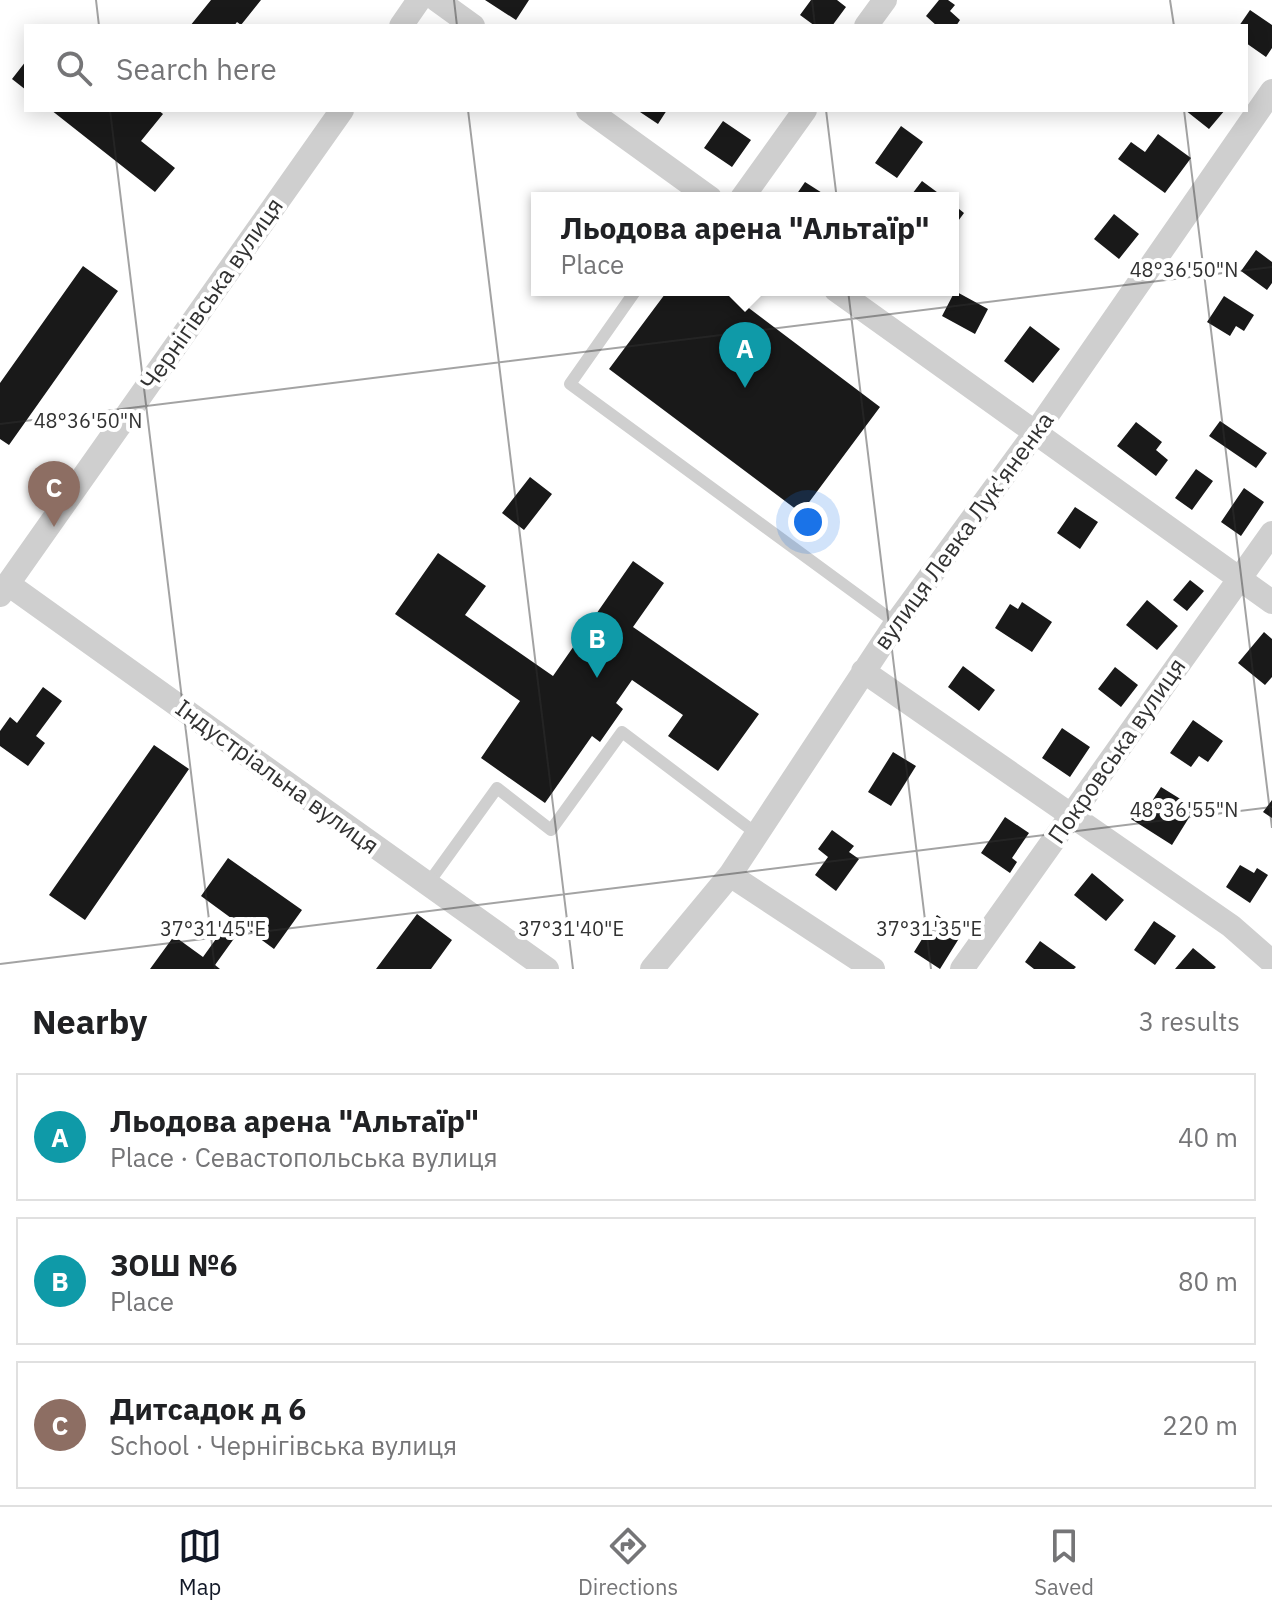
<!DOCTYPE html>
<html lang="en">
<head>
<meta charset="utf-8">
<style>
	:root { --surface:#fff; --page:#f2f2f2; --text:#202124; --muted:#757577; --line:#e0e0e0; --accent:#111827 }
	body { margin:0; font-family:"IBM Plex Sans",sans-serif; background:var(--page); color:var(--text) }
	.you { position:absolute; left:808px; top:522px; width:28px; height:28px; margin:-20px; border:6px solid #fff; border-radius:50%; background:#1a73e8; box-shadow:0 0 0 12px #1a73e833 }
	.badge { display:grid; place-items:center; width:52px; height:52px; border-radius:50%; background:var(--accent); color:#fff; font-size:26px; font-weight:700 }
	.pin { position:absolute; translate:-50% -66px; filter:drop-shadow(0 2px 4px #0008) }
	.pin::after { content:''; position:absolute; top:42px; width:28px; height:24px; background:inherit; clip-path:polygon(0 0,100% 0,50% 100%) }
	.popup { position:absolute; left:531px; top:192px; width:428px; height:104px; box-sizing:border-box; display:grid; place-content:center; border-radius:0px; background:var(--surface); filter:drop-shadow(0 2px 6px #0005); font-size:26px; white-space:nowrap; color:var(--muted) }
	.popup b { font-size:30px; color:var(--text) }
	.popup::after { content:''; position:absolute; left:50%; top:100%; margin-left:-16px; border:16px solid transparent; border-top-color:var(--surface) }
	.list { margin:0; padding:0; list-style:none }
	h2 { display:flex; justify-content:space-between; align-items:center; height:104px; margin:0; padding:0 32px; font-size:34px }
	h2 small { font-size:26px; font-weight:400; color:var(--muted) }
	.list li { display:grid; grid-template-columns:52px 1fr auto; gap:24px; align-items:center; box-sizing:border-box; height:128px; margin:0 16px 16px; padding:0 16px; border:2px solid var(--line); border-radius:0px }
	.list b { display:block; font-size:30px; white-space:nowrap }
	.list p { margin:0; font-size:26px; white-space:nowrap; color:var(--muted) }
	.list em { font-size:26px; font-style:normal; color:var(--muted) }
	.icon { flex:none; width:44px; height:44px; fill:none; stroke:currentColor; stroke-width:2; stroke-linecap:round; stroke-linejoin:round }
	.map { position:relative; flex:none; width:1272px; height:969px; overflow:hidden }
	.search { position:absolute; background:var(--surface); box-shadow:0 4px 20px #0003; left:24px; right:24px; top:24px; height:88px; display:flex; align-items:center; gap:20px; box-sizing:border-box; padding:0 28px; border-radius:0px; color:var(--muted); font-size:30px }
	.sheet { height:536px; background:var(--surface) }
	nav { display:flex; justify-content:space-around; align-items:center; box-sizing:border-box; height:112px; border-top:2px solid var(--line); background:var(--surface); font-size:22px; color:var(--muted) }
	nav a { display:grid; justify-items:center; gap:4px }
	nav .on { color:var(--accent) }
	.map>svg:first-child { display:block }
	.building { fill:#191919 }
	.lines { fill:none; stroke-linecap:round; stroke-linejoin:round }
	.service { stroke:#cfcfcf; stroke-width:12 }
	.minor { stroke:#cfcfcf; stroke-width:24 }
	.ticks { fill:none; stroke:#323232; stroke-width:2; stroke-opacity:0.45 }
	.labels { text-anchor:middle; stroke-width:8; stroke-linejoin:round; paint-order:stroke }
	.street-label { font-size:24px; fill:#323232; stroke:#fff }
	.ticks-label { font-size:20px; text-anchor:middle; fill:#323232; stroke:#fff; stroke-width:8; stroke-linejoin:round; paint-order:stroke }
</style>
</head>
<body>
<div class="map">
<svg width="1272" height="969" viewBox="0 0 1272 969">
	<rect width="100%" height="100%" fill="#fff"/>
	<path class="building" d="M 211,0 L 261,0 L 241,25 L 237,22 L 234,26 L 190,26 Z
		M 485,0 L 529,0 L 516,20 Z
		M 811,0 L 837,0 L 846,7 L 832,26 L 815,26 L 800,15 Z
		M 939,0 L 948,0 L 955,5 L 950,11 L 960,20 L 956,26 L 937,26 L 926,16 Z
		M 1250,10 L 1272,25 L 1272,48 L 1266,57 L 1246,43 L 1246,26 L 1239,26 Z
		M 26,61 L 26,90 L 12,79 Z
		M 51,110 L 158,110 L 163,114 L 141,141 L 175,168 L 155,192 Z
		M 637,110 L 667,110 L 658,124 Z
		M 1185,110 L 1225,110 L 1209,129 Z
		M 723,121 L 751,140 L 732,167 L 704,148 Z
		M 901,126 L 923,142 L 897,178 L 875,163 Z
		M 1158,134 L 1191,158 L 1165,193 L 1118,159 L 1131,142 L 1145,152 Z
		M 922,181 L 945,198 L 909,198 Z
		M 805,182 L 830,198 L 794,198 Z
		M 953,204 L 964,213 L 953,228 Z
		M 1114,214 L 1139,234 L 1119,259 L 1094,239 Z
		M 1256,250 L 1272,262 L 1272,283 L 1267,290 L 1241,271 Z
		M 83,266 L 118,291 L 9,445 L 0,439 L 0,383 Z
		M 668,290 L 725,290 L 880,407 L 801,513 L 609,369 Z
		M 955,291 L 988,309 L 975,334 L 942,316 Z
		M 1224,296 L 1254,315 L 1244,331 L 1236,326 L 1230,336 L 1207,322 Z
		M 1030,326 L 1060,349 L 1033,383 L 1004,361 Z
		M 1220,421 L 1267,453 L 1256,468 L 1209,436 Z
		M 1136,422 L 1162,442 L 1156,450 L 1168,460 L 1156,476 L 1117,446 Z
		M 1196,469 L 1213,481 L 1192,510 L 1175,498 Z
		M 530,477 L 552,494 L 524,530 L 502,513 Z
		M 1244,488 L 1264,502 L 1241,536 L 1221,522 Z
		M 1075,507 L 1098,522 L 1080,549 L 1057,533 Z
		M 438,553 L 486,586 L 465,615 L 553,676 L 633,561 L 664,583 L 633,627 L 759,714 L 718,771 L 668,736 L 683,715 L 632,680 L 616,703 L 623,709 L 600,742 L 592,736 L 545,803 L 481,758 L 520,701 L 395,614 Z
		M 1190,580 L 1204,591 L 1187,611 L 1173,600 Z
		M 1147,600 L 1178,626 L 1157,650 L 1126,625 Z
		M 1022,602 L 1052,622 L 1032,652 L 995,628 L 1010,604 L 1018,609 Z
		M 1264,632 L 1272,639 L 1272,677 L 1265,685 L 1238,663 Z
		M 963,666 L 995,690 L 979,711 L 948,687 Z
		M 1115,667 L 1138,685 L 1121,707 L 1098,689 Z
		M 43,687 L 62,701 L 36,736 L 45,743 L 28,766 L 0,746 L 0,731 L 10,717 L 17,723 Z
		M 1193,720 L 1223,741 L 1208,762 L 1199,756 L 1191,767 L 1170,753 Z
		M 1062,728 L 1090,747 L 1070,777 L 1042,758 Z
		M 154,745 L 189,769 L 85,920 L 49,895 Z
		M 893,752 L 916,766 L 891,806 L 868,792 Z
		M 1161,787 L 1195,808 L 1172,845 L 1131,819 L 1140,804 L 1147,809 Z
		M 1272,800 L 1272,818 L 1263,812 Z
		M 1005,817 L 1029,833 L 1012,858 L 1017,862 L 1010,873 L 981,853 Z
		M 832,830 L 854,846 L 849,852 L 859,859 L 836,891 L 815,875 L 828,857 L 818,849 Z
		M 228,858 L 302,910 L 274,949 L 243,926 L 215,965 L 220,969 L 150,969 L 174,936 L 203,957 L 231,918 L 201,896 Z
		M 1240,865 L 1254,873 L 1257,868 L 1268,875 L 1250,903 L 1226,887 Z
		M 1092,873 L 1124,900 L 1106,921 L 1074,895 Z
		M 417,914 L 452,940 L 431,969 L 376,969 Z
		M 937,915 L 963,932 L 940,969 L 914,952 Z
		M 1154,921 L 1176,936 L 1155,965 L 1134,950 Z
		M 1040,941 L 1076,967 L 1074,969 L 1034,969 L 1025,962 Z
		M 1193,948 L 1216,967 L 1214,969 L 1175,969 Z"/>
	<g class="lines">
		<path class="service" d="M 636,290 L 570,384 L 896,623
			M 427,885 L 497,788 L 551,830 L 622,732 L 757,834"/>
		<path class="minor" d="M 437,0 L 473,26
			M 401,26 L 419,0
			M 866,26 L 885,0
			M 588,110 L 710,198
			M 742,198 L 805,110
			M 836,290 L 1272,602
			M 8,584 L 547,969
			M 0,595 L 342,110
			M 863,671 L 1231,926 L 1272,962
			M 730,875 L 873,969
			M 652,969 L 730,875 L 896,623 L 1035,433 L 1272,91
			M 962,969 L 1272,533"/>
	</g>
	<path class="ticks" d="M 96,0 L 99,26M 454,0 L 457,26M 812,0 L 815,26M 1170,0 L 1174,26M 110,110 L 215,969M 468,110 L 573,969M 826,110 L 931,969M 1184,110 L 1272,828M 0,424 L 1272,267M 0,964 L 1272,807"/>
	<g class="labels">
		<g class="street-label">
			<text transform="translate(212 294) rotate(-55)" y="8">Чернігівська вулиця</text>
			<text transform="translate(964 531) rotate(-54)" y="8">вулиця Левка Лук'яненка</text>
			<text transform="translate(1117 751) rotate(-55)" y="8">Покровська вулиця</text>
			<text transform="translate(277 777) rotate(36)" y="8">Індустріальна вулиця</text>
		</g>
	</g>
	<g class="ticks-label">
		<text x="1184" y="277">48°36'50"N</text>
		<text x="88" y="428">48°36'50"N</text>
		<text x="1184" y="817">48°36'55"N</text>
		<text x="213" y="936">37°31'45"E</text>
		<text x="571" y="936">37°31'40"E</text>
		<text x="929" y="936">37°31'35"E</text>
	</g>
</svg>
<div class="you"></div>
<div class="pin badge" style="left:745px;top:388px;background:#0f9aa8">A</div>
<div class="popup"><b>Льодова арена &quot;Альтаїр&quot;</b>Place</div>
<div class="pin badge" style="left:597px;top:678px;background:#0f9aa8">B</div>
<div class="pin badge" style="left:54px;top:527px;background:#8d6e63">C</div>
<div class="search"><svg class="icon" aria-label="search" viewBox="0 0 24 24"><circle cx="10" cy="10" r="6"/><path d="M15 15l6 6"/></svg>Search here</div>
</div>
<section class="sheet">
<h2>Nearby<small>3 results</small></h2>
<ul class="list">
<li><span class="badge" style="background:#0f9aa8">A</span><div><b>Льодова арена &quot;Альтаїр&quot;</b><p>Place · Севастопольська вулиця</p></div><em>40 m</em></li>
<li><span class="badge" style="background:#0f9aa8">B</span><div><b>ЗОШ №6</b><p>Place</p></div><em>80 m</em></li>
<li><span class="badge" style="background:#8d6e63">C</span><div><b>Дитсадок д 6</b><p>School · Чернігівська вулиця</p></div><em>220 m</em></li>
</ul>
</section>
<nav>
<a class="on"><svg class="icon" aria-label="map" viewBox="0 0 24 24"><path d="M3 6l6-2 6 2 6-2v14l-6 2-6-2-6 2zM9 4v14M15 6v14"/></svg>Map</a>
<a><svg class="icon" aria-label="directions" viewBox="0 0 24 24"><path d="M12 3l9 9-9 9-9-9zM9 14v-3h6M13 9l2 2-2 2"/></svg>Directions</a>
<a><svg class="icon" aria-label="saved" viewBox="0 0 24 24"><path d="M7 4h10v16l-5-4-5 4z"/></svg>Saved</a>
</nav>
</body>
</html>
